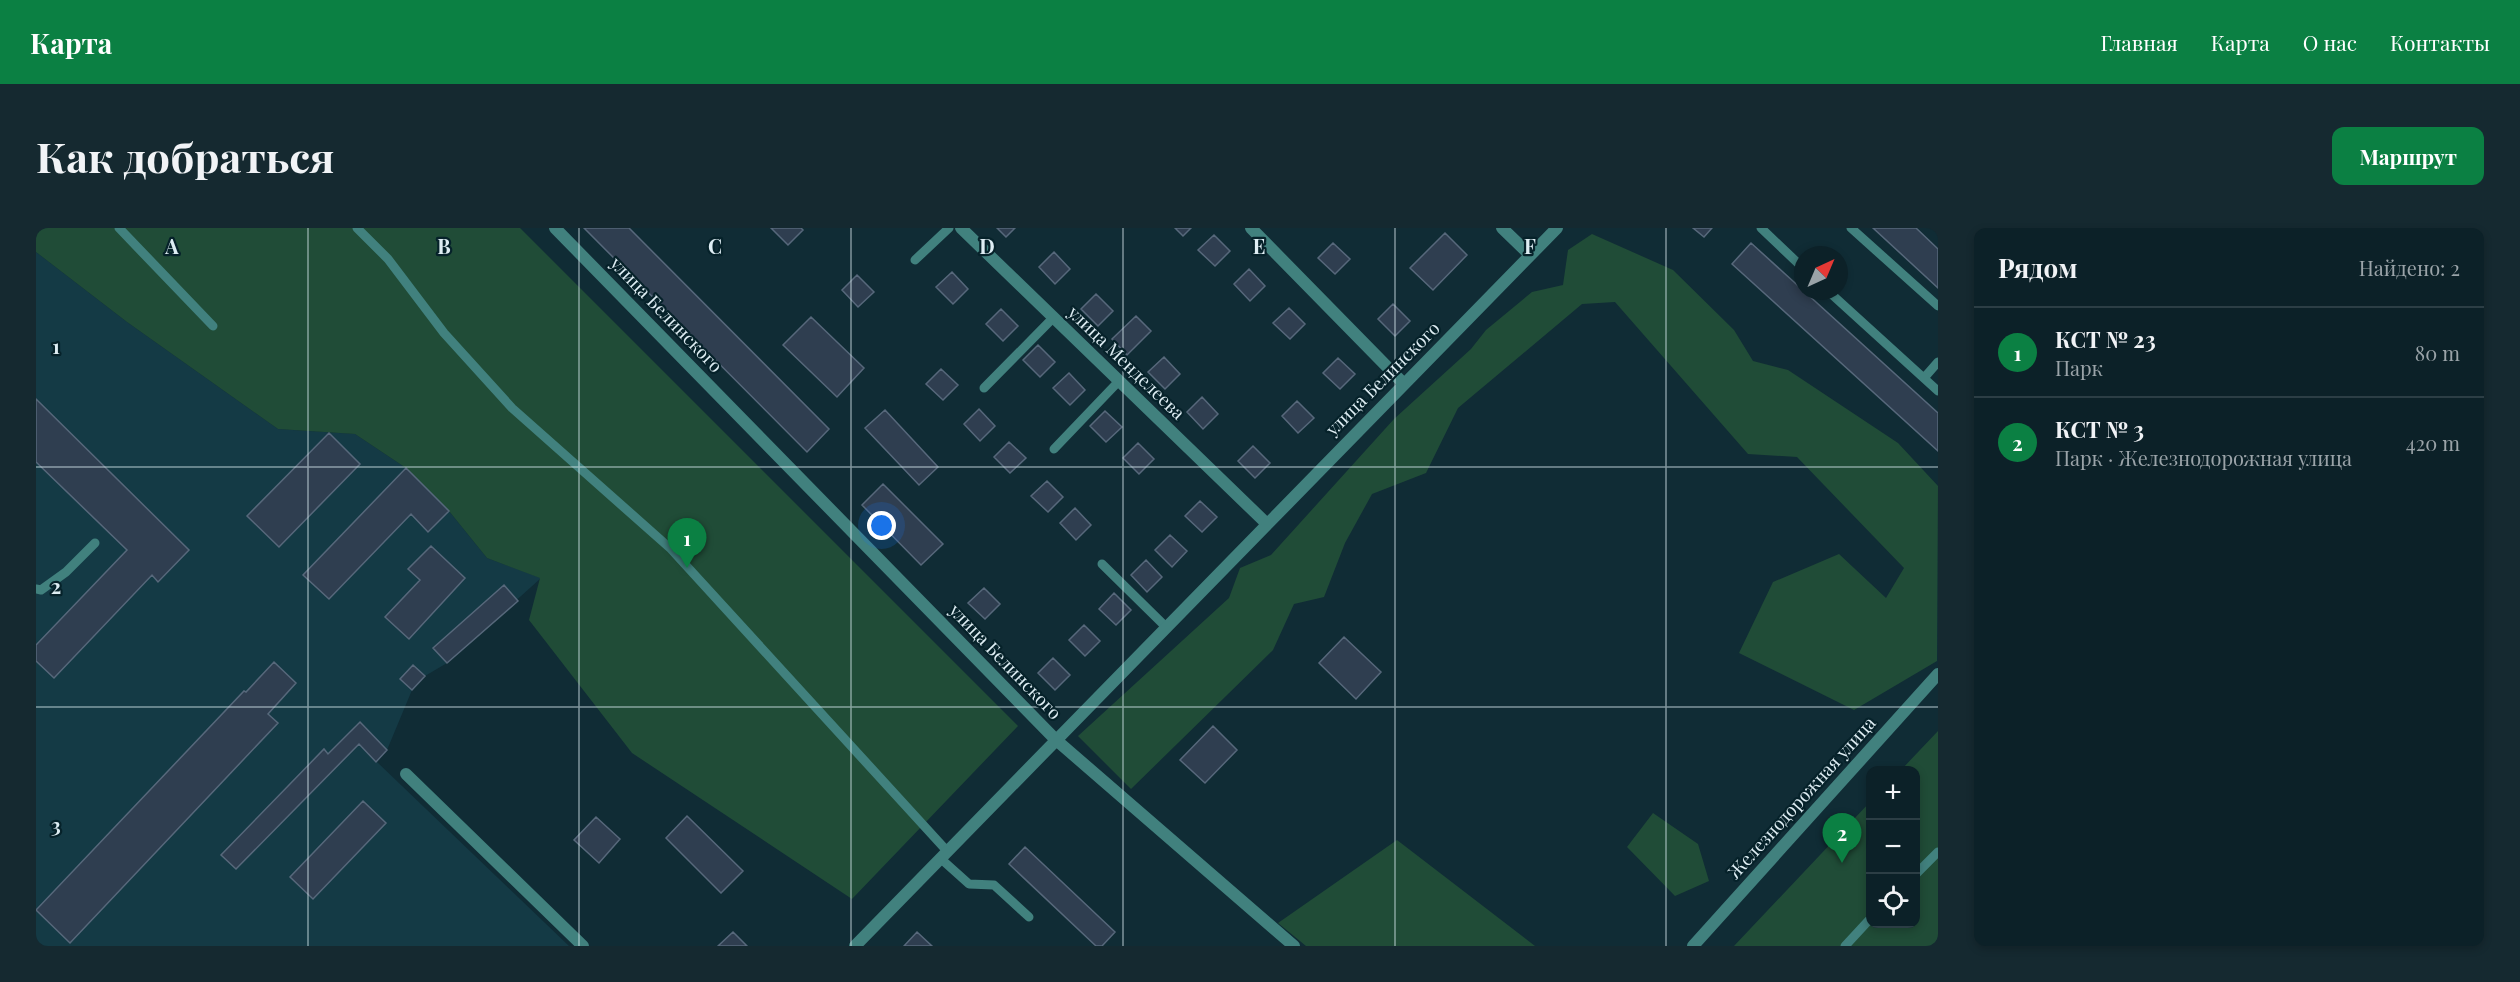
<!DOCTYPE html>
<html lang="ru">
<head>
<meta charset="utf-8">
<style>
	:root { --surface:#0c2128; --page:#152930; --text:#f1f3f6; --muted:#9aa3a8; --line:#2c3e45; --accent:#0b8043 }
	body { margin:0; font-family:"Playfair Display",serif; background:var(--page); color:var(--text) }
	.controls { position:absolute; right:18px; bottom:18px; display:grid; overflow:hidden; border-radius:12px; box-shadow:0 3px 9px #0003 }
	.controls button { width:54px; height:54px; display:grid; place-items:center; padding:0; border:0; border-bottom:2px solid var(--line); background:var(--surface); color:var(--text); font:30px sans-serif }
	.compass { position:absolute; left:1758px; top:18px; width:54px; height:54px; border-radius:50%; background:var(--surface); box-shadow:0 3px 9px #0003; rotate:44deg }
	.you { position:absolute; left:846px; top:298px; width:21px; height:21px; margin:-15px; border:4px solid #fff; border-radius:50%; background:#1a73e8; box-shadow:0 0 0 9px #1a73e833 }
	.badge { display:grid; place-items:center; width:39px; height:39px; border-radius:50%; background:var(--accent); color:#fff; font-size:20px; font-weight:700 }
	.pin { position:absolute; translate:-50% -50px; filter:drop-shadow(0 2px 3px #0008) }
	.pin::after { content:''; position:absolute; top:32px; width:21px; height:18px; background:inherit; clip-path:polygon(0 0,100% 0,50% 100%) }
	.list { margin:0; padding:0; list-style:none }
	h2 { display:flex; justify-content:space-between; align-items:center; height:78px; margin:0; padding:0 24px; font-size:26px }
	h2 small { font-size:20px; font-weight:400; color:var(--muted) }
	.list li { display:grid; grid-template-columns:39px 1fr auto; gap:18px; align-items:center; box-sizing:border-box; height:90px; padding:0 24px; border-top:2px solid var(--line) }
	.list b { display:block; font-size:22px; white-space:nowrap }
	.list p { margin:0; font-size:20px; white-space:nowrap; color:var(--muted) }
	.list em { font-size:20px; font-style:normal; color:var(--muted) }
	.icon { flex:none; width:33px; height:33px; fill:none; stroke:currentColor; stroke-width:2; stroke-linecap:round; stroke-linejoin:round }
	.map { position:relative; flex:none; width:1902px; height:718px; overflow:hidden; border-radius:12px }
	header { display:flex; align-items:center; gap:36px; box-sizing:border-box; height:84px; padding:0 30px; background:var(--accent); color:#fff }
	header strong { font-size:28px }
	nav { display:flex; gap:33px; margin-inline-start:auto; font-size:21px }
	.intro { display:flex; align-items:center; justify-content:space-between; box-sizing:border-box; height:144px; padding:0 36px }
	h1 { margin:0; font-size:42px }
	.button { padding:15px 27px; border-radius:12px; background:var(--accent); color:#fff; font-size:21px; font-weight:700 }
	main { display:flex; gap:36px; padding:0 36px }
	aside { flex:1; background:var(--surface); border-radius:12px; box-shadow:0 3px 9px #0003 }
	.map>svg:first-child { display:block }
	.built { fill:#143a45 }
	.green { fill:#204c37 }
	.building { fill:#2f3e50; stroke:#57687b; stroke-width:1.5 }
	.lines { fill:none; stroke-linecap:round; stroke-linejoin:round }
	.lane { stroke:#41817e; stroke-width:9 }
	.street { stroke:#41817e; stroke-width:12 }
	.grid { fill:none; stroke:#deedf3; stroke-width:1.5; stroke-opacity:0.55 }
	.labels { text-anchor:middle; stroke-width:4.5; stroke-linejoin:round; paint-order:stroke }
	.street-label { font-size:18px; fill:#deedf3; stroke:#06222a }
	.grid-label { font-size:20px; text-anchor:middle; font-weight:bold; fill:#deedf3; stroke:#06222a; stroke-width:4.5; stroke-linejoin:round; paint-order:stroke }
</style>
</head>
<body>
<header>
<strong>Карта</strong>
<nav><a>Главная</a><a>Карта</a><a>О нас</a><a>Контакты</a></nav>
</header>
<div class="intro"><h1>Как добраться</h1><a class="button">Маршрут</a></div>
<main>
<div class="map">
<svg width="1902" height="718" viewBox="0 0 1902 718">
	<rect width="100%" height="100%" fill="#102c35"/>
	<path class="built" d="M 0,24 L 91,94 L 242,201 L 319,206 L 370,240 L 413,283 L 451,330 L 505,350 L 411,435 L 389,448 L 376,462 L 351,522 L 341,534 L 533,718 L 0,718 Z"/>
	<path class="green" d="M 0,0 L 484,0 L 982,498 L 816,671 L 596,525 L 493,392 L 504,350 L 451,330 L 413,283 L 370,240 L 319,206 L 242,201 L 91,94 L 0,24 Z
		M 1556,6 L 1637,42 L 1698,102 L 1717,133 L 1752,142 L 1862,215 L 1902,258 L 1901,433 L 1818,482 L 1703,425 L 1737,354 L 1803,326 L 1850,370 L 1868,340 L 1761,229 L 1712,226 L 1579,74 L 1546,76 L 1422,180 L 1390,245 L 1336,266 L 1309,315 L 1288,369 L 1258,376 L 1237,422 L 1095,561 L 1042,508 L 1193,370 L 1204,340 L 1235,327 L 1358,191 L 1435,121 L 1450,102 L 1496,64 L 1527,57 L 1532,22 Z
		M 1902,503 L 1902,718 L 1698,718 L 1834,574 L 1834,696 L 1880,696 L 1880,542 L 1865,542 Z
		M 1617,585 L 1662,616 L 1673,653 L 1639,668 L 1591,619 Z
		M 1361,612 L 1499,718 L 1270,718 L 1242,695 Z"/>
	<path class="building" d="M 548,0 L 593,0 L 793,201 L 771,224 Z
		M 735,0 L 765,0 L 767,2 L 752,17 Z
		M 961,0 L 979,0 L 970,9 Z
		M 1139,0 L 1155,0 L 1147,8 Z
		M 1657,0 L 1676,0 L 1668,9 Z
		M 1837,0 L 1880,0 L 1902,21 L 1902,60 Z
		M 1409,5 L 1431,27 L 1397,62 L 1374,40 Z
		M 1178,7 L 1194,23 L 1179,38 L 1162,22 Z
		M 1297,15 L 1314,31 L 1299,46 L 1282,30 Z
		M 1715,15 L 1902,185 L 1902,223 L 1696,36 Z
		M 1018,24 L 1034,41 L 1019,56 L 1003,39 Z
		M 1213,41 L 1229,58 L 1214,73 L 1198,56 Z
		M 916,44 L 932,61 L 917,76 L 900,59 Z
		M 821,47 L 838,64 L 822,79 L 806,62 Z
		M 1060,66 L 1077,83 L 1062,98 L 1045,81 Z
		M 1357,76 L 1374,93 L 1359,108 L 1342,91 Z
		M 1253,80 L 1269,96 L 1254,111 L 1237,95 Z
		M 965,81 L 982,98 L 967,113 L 950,96 Z
		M 1100,88 L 1115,103 L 1091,127 L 1076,111 Z
		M 775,89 L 828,140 L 801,169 L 747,117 Z
		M 1002,117 L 1019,134 L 1004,149 L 987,132 Z
		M 1128,129 L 1144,146 L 1129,161 L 1112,144 Z
		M 1302,130 L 1319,146 L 1304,161 L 1287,145 Z
		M 905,141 L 922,157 L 907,172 L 890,156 Z
		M 1033,145 L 1049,162 L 1034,177 L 1017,160 Z
		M 1166,169 L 1182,186 L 1167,201 L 1151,184 Z
		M 0,171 L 153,322 L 122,354 L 116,347 L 18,450 L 0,433 L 0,417 L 91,322 L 0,234 Z
		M 1261,173 L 1278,190 L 1262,205 L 1246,188 Z
		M 943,181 L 959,198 L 944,213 L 928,196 Z
		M 849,182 L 902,239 L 883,257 L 829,200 Z
		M 1069,183 L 1086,199 L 1070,214 L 1054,198 Z
		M 293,205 L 324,236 L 243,319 L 211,288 Z
		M 973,214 L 990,230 L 974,245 L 958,229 Z
		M 1102,215 L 1118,231 L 1103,246 L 1087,230 Z
		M 1217,218 L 1234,235 L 1219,250 L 1202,233 Z
		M 370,240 L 413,283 L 392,304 L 375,286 L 293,371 L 267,347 Z
		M 1011,253 L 1027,269 L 1012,284 L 995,268 Z
		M 847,256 L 907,316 L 885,337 L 826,277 Z
		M 1164,273 L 1181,289 L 1166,304 L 1149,288 Z
		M 1039,280 L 1055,297 L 1040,312 L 1024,295 Z
		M 1134,307 L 1151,323 L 1136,339 L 1119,322 Z
		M 395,318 L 429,350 L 373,411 L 349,389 L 384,352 L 372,341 Z
		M 1110,332 L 1126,349 L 1111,364 L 1095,347 Z
		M 468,357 L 482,373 L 411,435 L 397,420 Z
		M 948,360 L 964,376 L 949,391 L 932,375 Z
		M 1078,365 L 1095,382 L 1080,397 L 1063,381 Z
		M 1048,397 L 1064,413 L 1049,428 L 1033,412 Z
		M 1308,409 L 1345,444 L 1320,471 L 1283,435 Z
		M 1017,430 L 1034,447 L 1019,462 L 1002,445 Z
		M 238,434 L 260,455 L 232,486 L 242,495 L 34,715 L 0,682 L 208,463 L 210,464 Z
		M 377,437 L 389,448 L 376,462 L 364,451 Z
		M 324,494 L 351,522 L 340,534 L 323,516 L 200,641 L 185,627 L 288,521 L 292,526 Z
		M 1177,498 L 1201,522 L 1169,555 L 1144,532 Z
		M 327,573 L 350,595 L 277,671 L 254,649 Z
		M 651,588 L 707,643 L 685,665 L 630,610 Z
		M 560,589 L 584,611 L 563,635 L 538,612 Z
		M 989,619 L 1079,704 L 1066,718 L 1060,718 L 973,636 Z
		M 697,704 L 711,718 L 682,718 Z
		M 881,704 L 896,718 L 868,718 Z"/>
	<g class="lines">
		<path class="lane" d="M 83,0 L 177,98
			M 321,0 L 352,31 L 408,105 L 476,180 L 635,321 L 911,623
			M 1725,0 L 1767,40
			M 1815,0 L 1902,78
			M 879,32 L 913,0
			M 1792,63 L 1902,163
			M 1888,150 L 1902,134
			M 948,160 L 1017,90
			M 1018,221 L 1083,153
			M 1066,336 L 1129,398
			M 0,361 L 5,362 L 30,344 L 59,315
			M 904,630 L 933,656 L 958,657 L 993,689
			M 1880,646 L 1902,624
			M 1809,718 L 1834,691"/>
		<path class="street" d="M 519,0 L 1019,511 L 1258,718
			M 925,0 L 1230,295
			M 1215,0 L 1368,156
			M 1466,0 L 1494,27
			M 370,546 L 547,718
			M 819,718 L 1521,0
			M 1657,718 L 1902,446"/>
	</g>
	<path class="grid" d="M 272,0 L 272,718M 543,0 L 543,718M 815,0 L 815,718M 1087,0 L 1087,718M 1359,0 L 1359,718M 1630,0 L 1630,718M 0,239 L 1902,239M 0,479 L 1902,479"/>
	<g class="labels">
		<g class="street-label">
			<text transform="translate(630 87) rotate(46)" y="6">улица Белинского</text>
			<text transform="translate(1090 135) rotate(44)" y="6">улица Менделеева</text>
			<text transform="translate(1347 151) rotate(-45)" y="6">улица Белинского</text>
			<text transform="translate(969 434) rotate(46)" y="6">улица Белинского</text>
			<text transform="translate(1766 570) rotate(-48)" y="6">Железнодорожная улица</text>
		</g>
	</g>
	<g class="grid-label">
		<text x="136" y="26">A</text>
		<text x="408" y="26">B</text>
		<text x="679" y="26">C</text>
		<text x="951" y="26">D</text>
		<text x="1223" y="26">E</text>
		<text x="1494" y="26">F</text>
		<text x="20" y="126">1</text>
		<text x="20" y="366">2</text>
		<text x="20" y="605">3</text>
	</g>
</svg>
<div class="controls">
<button>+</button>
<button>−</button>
<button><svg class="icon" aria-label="locate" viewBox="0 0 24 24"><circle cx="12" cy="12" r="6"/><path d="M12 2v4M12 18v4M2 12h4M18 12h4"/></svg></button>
</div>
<svg class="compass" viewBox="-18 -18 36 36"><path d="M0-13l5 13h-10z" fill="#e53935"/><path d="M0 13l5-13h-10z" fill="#9aa3a8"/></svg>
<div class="you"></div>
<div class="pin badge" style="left:651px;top:340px">1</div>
<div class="pin badge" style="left:1806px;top:635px">2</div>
</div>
<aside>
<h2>Рядом<small>Найдено: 2</small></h2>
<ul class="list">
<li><span class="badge">1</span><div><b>КСТ № 23</b><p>Парк</p></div><em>80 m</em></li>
<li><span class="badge">2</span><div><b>КСТ № 3</b><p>Парк · Железнодорожная улица</p></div><em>420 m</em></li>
</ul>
</aside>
</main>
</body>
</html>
